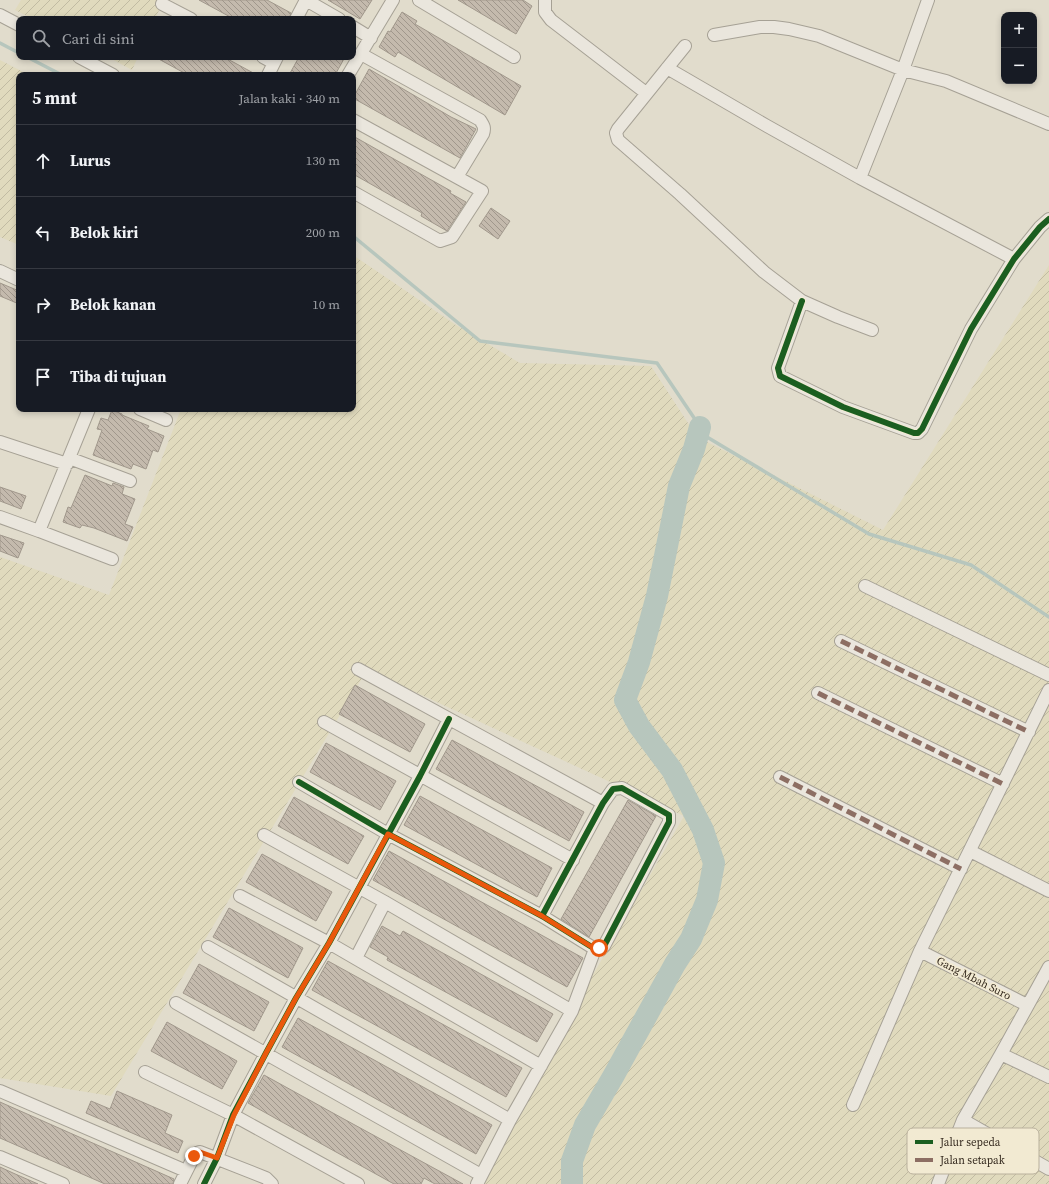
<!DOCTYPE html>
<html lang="id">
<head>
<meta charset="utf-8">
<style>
	:root { --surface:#171b24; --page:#20242c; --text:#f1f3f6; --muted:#9ea1a6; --line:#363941 }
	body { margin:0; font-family:"Source Serif 4",serif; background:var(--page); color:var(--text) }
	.controls { position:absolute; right:12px; top:12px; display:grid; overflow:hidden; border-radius:8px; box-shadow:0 2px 6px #0003 }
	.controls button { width:36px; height:36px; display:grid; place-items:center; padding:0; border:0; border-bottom:1px solid var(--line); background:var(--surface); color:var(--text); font:20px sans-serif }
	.stop { position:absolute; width:12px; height:12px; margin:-9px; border:3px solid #ea580c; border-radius:50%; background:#fff }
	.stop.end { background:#ea580c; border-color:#fff; box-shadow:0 1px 4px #0008 }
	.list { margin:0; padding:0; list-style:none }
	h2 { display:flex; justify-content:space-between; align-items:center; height:52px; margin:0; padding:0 16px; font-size:17px }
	h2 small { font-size:13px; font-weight:400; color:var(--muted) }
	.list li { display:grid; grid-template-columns:26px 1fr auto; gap:12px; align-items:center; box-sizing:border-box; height:72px; padding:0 16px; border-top:1px solid var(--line) }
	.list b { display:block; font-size:15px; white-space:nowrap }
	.list em { font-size:13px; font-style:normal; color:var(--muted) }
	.icon { flex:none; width:22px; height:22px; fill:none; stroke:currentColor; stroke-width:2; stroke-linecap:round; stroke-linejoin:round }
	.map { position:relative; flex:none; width:1049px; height:1184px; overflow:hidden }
	.search { position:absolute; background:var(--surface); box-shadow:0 2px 6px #0003; left:16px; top:16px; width:340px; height:44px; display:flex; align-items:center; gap:10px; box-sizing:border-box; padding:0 14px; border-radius:8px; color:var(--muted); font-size:15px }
	.panel { position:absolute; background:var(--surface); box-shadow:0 2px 6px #0003; left:16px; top:72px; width:340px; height:340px; border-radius:8px }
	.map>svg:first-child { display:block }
	.farmland { fill:url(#farmland-furrows) }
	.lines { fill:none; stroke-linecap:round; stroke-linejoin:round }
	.stream { stroke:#b7c6bd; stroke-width:3.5 }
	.river { stroke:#b7c6bd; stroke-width:22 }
	.building { fill:url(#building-back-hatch); stroke:#a1988c }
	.minor-casing { stroke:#a6a195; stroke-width:14 }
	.minor { stroke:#eae6dd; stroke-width:12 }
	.quiet { stroke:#8d6e63; stroke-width:5; stroke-dasharray:10 5; stroke-linecap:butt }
	.cycleway-casing { stroke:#f2ead2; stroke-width:8 }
	.cycleway { stroke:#1b5e20; stroke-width:6 }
	.route { stroke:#ea580c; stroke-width:5 }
	.labels { text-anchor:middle; stroke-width:3.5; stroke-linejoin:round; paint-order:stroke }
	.street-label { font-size:11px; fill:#34291e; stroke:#f2ead2 }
	.key { fill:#f2ead2; stroke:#b9b09c; stroke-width:1 }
	.key-label { font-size:11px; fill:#34291e }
</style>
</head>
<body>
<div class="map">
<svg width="1049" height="1184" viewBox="0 0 1049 1184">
	<defs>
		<pattern id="farmland-furrows" width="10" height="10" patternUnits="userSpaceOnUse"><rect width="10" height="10" fill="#e0dabd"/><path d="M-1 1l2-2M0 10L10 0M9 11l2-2" fill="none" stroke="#c1bba2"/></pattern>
		<pattern id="building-back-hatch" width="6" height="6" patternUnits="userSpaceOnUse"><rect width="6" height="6" fill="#c4baad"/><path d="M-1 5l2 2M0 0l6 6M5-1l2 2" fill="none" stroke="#a0978c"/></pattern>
	</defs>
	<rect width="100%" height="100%" fill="#e1dccc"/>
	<path class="farmland" d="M 21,0 L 164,0 L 155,19 L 33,19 L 15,10 Z
		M 108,57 L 138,57 L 132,70 Z
		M 0,60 L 29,75 L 19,75 L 19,245 L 0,237 Z
		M 353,255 L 456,325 L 520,363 L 651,366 L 697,437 L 883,530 L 1049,265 L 1049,1184 L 473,1184 L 684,816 L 367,670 L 111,1096 L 0,1078 L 0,557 L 109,595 L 181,409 L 353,409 Z"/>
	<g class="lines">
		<path class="stream" d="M 0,43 L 19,53
			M 27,57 L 62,75
			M 353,236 L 480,341 L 657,363 L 707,437 L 869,534 L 971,565 L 1049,617"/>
		<path class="river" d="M 572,1184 L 572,1161 L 585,1125 L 614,1075 L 675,964 L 691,939 L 707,900 L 714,863 L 703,830 L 672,770 L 639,726 L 625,700 L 639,662 L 657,596 L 679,486 L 694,449 L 700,427"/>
	</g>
	<path class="building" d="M 199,0 L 267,0 L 291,13 L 289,19 L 234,19 Z
		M 328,0 L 372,0 L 360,19 Z
		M 458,0 L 523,0 L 532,6 L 516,34 Z
		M 402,12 L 417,21 L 415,24 L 521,86 L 505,115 L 398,52 L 395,57 L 379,47 L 388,31 L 390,32 Z
		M 155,57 L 224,57 L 257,75 L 188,75 Z
		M 299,57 L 345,57 L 335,75 L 289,75 Z
		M 369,69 L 451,117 L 476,129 L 460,158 L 353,98 Z
		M 353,136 L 451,191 L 450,193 L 466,202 L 447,231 L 421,216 L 422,213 L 353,174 Z
		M 491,208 L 510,221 L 498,239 L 479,226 Z
		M 0,283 L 19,291 L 19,304 L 0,296 Z
		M 112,410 L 122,414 L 122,415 L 149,426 L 147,429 L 164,436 L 158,452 L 153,450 L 146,469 L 133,464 L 131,469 L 93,455 L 102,430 L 97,429 L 101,418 L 108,420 Z
		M 85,475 L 112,486 L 113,483 L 124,487 L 122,494 L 135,499 L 125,524 L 133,527 L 127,541 L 94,528 L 82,525 L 80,528 L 63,522 L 68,507 L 71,508 Z
		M 0,487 L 26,496 L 21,509 L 0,501 Z
		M 0,535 L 24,543 L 18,558 L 0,551 Z
		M 355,685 L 425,724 L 410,752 L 339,714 Z
		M 452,740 L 584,812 L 569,841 L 436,769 Z
		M 326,743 L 396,781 L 380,810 L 310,772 Z
		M 420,796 L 552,868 L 537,897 L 404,825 Z
		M 294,797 L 364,836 L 348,864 L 278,826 Z
		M 628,800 L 656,816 L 589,937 L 561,919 Z
		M 389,851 L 583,958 L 567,987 L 373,880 Z
		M 262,854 L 332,892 L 316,921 L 246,882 Z
		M 229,908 L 303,948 L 288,978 L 213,937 Z
		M 382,926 L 400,936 L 403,931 L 553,1014 L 537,1042 L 387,960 L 388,957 L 370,947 Z
		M 328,961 L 522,1068 L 506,1097 L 312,990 Z
		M 199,964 L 269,1002 L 254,1031 L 183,993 Z
		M 298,1018 L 492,1125 L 476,1154 L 282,1047 Z
		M 167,1022 L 237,1061 L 222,1089 L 151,1051 Z
		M 264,1075 L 342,1118 L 463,1184 L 435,1184 L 424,1178 L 421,1184 L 394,1184 L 327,1147 L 248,1103 Z
		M 117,1091 L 172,1115 L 165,1133 L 183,1141 L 178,1153 L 86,1113 L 91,1101 L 110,1109 Z
		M 0,1102 L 174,1179 L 173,1184 L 105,1184 L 0,1138 Z
		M 0,1167 L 13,1173 L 38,1184 L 0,1184 Z"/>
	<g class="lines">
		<g class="minor-casing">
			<path id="minor" d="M 419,0 L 514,57
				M 545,0 L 545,12 L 551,20 L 646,93
				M 162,4 L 191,19
				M 0,15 L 19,25
				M 296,19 L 306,0 L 339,19
				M 353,27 L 371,38
				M 714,35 L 760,27 L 774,27 L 789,29 L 819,36 L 903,70 L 946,81 L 1049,124
				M 685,46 L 618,129 L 616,133 L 618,140 L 680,194 L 764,272 L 802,301 L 838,317 L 872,330
				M 361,54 L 480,120 C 484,126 485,128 483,134 L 457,177
				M 79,57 L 113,75
				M 263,57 L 274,63
				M 667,68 L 767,126 L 860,178 L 1014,259
				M 268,75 L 277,57
				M 348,75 L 393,0
				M 353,120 L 482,191 L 452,237 L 440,241 L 353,192
				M 860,178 L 903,70 L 928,0
				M 0,271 L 19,280
				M 802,301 L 778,368 L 780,376 L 843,407 L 914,433 L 918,433 L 922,429 L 971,329 L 1014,259 L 1040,227 L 1049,219
				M 140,409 L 166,420
				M 0,442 L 67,464
				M 69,458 L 130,481
				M 0,517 L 39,531 L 89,409
				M 39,531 L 112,559
				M 865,586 L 1049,675
				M 841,641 L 1029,732
				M 358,669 L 603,803
				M 818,693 L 1003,784
				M 324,722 L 573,860
				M 780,777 L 961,869
				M 299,782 L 388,834 L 542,916 L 595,949 L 604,946 L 669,822 L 669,815 L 622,788 L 613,789 L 603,803 L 542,916
				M 264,835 L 385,902 L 572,1011
				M 970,851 L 1049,891
				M 240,896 L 329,943 L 541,1066
				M 208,947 L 510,1120
				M 920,951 L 1027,1005
				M 356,958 L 385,902
				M 176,1003 L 481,1175
				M 1001,1054 L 1049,1077
				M 145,1072 L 233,1115 L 358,1184
				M 0,1091 L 186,1171
				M 853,1105 L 920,951 L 1049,690
				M 963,1120 L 1049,1169
				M 0,1157 L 63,1184
				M 180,1184 L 194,1156 L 197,1153 L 200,1152 L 266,1178 L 272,1184
				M 204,1184 L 217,1158 L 233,1115 L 266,1053 L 296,998 L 329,943 L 420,776 L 449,719
				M 477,1184 L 510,1120 L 572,1011 L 595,949
				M 938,1184 L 963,1120 L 1001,1054 L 1049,967"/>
		</g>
		<use href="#minor" class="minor"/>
		<path class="quiet" d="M 841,641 L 1029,732
			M 818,693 L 1003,784
			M 780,777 L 961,869"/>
		<g class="cycleway-casing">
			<path id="cycleway" d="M 802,301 L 778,368 L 780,376 L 843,407 L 914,433 L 918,433 L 922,429 L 971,329 L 1014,259 L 1040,227 L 1049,219
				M 299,782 L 388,834 L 542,916 L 595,949 L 604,946 L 669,822 L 669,815 L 622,788 L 613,789 L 603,803 L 542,916
				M 204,1184 L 217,1158 L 233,1115 L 266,1053 L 296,998 L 329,943 L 420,776 L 449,719"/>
		</g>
		<use href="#cycleway" class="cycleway"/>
	</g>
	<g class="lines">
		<path class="route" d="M 194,1156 L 197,1153 L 200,1152 L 217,1158 L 234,1115 L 266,1053 L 296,998 L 329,943 L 388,834 L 542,916 L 595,949 L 599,948"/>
	</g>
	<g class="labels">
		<g class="street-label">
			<text transform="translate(974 978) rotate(27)" y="4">Gang Mbah Suro</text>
		</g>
	</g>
	<rect x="907" y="1128" width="132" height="46" rx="6" class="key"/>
	<rect x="915" y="1140" width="18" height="4" fill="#1b5e20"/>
	<rect x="915" y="1158" width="18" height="4" fill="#8d6e63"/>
	<g class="key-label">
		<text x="940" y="1146">Jalur sepeda</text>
		<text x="940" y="1164">Jalan setapak</text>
	</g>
</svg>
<div class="controls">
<button>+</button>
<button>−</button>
</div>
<div class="stop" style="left:599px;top:948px"></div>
<div class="stop end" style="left:194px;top:1156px"></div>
<div class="search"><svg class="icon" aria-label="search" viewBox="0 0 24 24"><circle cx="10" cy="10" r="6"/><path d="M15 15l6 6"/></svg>Cari di sini</div>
<section class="panel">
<h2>5 mnt<small>Jalan kaki · 340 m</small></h2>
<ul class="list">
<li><svg class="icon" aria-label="ahead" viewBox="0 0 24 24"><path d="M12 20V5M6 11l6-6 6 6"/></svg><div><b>Lurus</b></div><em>130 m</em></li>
<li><svg class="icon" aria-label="left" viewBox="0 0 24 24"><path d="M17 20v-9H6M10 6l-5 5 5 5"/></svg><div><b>Belok kiri</b></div><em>200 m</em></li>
<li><svg class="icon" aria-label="right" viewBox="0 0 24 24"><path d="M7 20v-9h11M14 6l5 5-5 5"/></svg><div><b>Belok kanan</b></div><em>10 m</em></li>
<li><svg class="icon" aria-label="arrive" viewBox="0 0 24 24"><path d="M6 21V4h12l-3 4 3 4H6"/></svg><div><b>Tiba di tujuan</b></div></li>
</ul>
</section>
</div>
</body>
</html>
